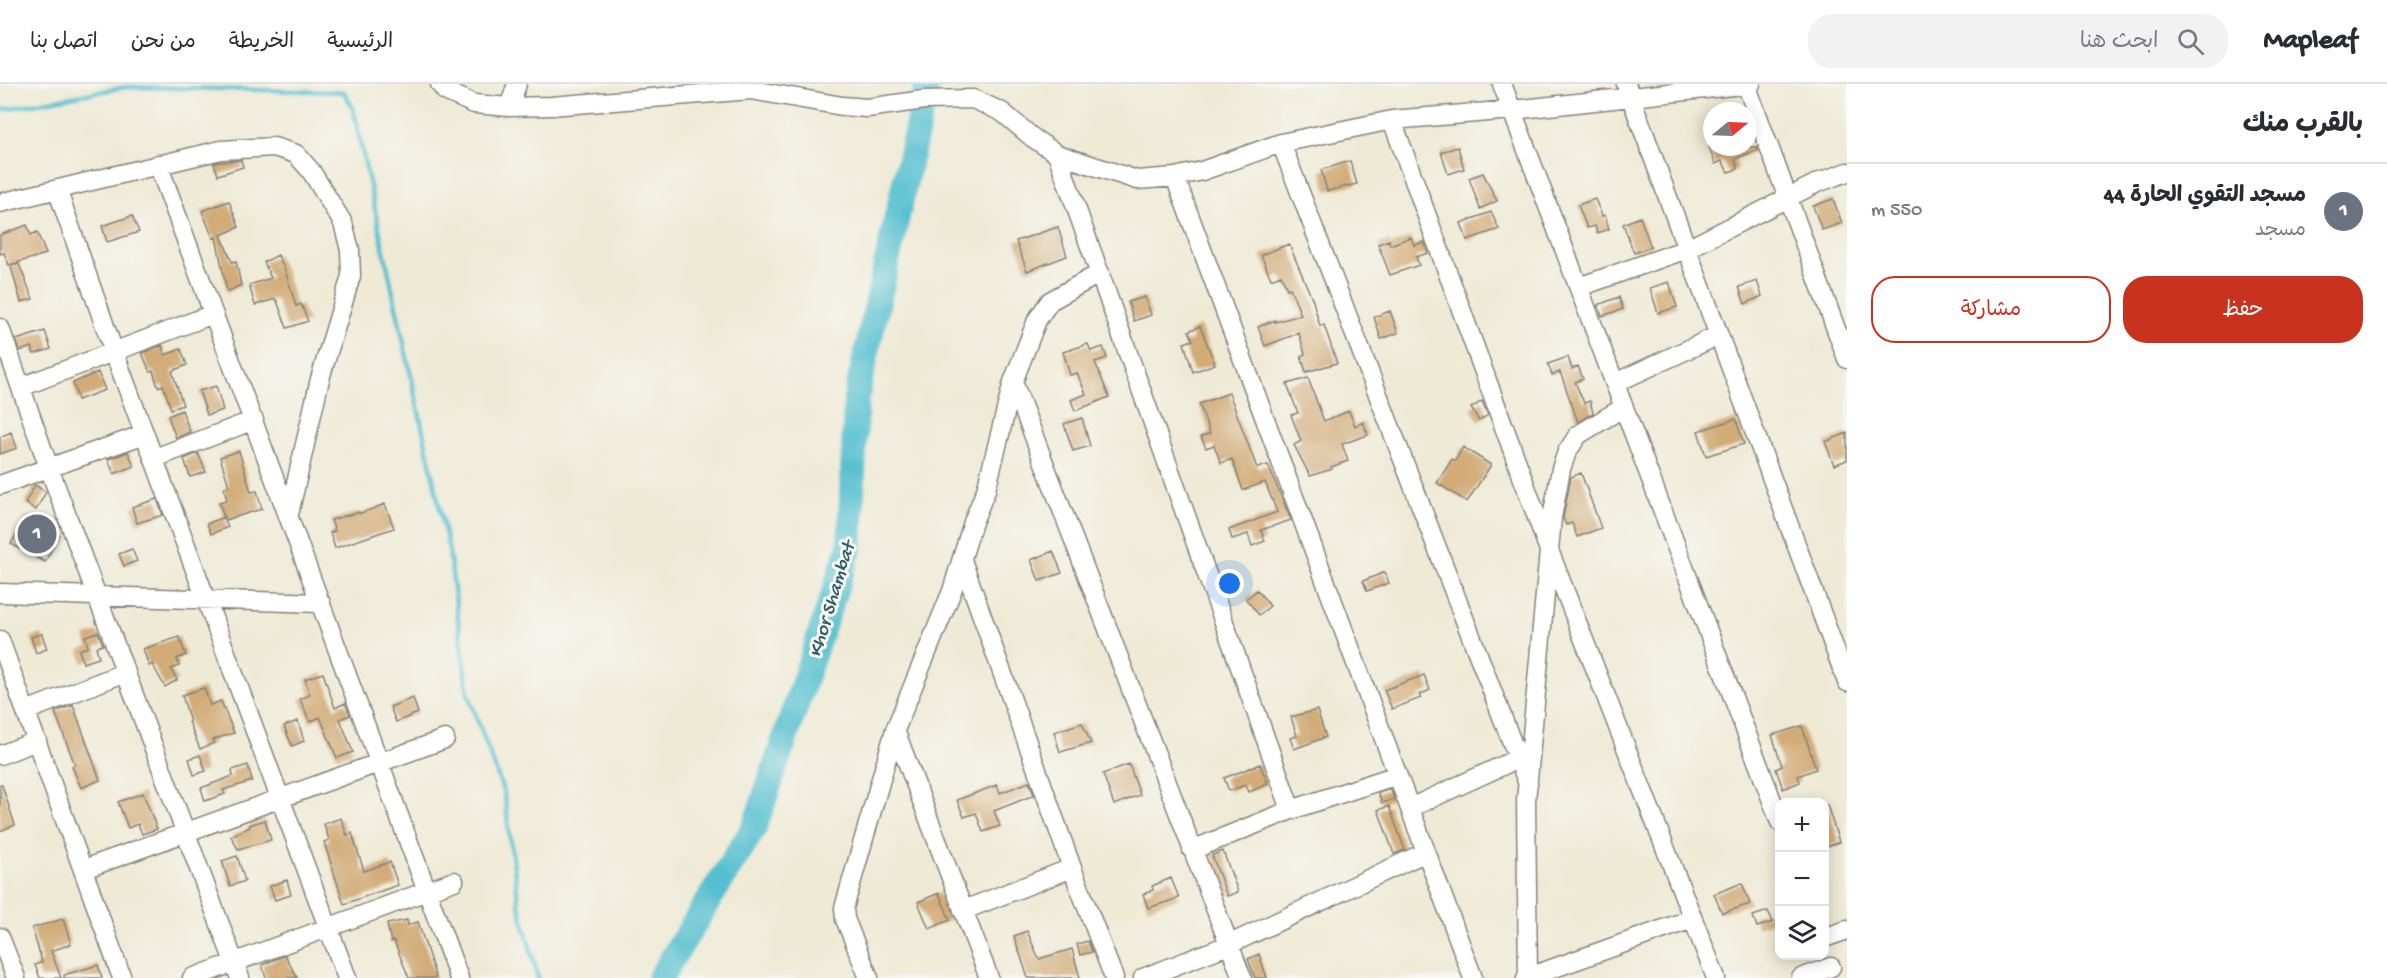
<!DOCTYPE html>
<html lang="ar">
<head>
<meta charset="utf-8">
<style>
	:root { --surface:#fff; --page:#f2f2f3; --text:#2b2b33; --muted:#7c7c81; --line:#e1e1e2; --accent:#c8321e }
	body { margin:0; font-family:"Gochi Hand","Playpen Sans Arabic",sans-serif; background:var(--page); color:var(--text); direction:rtl }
	.controls { position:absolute; right:18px; bottom:18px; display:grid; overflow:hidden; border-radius:12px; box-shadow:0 3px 15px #0003 }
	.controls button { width:54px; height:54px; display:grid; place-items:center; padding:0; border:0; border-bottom:2px solid var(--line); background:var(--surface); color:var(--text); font:30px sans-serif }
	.compass { position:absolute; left:1703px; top:18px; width:54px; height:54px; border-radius:50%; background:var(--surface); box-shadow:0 3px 15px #0003; rotate:71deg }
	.you { position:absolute; left:1230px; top:500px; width:21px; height:21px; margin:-15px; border:4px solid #fff; border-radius:50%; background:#1a73e8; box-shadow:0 0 0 9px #1a73e833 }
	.badge { display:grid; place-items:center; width:39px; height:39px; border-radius:50%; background:var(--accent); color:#fff; font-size:20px; font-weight:700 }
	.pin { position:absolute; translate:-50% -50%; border:3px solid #fff; box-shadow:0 2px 6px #0006 }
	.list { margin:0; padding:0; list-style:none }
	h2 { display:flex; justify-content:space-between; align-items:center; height:78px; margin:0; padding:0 24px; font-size:26px }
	h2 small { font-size:20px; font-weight:400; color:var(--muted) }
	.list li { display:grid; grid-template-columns:39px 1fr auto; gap:18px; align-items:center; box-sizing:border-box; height:96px; padding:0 24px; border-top:2px solid var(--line) }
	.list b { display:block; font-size:22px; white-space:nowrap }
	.list p { margin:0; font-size:20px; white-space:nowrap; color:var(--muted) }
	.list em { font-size:20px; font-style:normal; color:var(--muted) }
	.actions { display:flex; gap:12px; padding:18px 24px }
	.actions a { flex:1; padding:14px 0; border:2px solid var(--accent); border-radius:24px; text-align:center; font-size:21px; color:var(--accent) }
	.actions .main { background:var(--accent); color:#fff }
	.icon { flex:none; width:33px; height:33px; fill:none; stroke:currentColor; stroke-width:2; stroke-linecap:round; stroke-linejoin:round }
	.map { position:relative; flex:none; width:1847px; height:894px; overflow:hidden; direction:ltr }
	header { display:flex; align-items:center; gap:36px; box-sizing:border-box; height:84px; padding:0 30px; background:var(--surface); border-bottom:2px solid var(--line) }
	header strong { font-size:28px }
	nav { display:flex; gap:33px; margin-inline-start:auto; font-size:21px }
	.search { width:420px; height:54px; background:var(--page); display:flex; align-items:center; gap:15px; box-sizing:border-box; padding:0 21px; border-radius:24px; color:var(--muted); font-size:22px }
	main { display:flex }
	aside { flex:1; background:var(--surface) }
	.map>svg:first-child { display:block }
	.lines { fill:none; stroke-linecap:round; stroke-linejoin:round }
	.stream { stroke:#54bfcf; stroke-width:4.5 }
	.river { stroke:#54bfcf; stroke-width:26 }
	.building { fill:#d2ab77 }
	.street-casing { stroke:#868378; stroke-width:21 }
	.street { stroke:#fff; stroke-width:18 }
	.labels { text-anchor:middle; stroke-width:6; stroke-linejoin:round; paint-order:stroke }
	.water-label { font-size:20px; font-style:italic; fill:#325d64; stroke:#f6f6f2 }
</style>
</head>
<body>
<header>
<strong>Mapleaf</strong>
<div class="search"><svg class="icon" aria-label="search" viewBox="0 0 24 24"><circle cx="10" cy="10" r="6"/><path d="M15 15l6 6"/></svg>ابحث هنا</div>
<nav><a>الرئيسية</a><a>الخريطة</a><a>من نحن</a><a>اتصل بنا</a></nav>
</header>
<main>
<aside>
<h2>بالقرب منك<small></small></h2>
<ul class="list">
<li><span class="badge" style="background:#6b7280">1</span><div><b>مسجد التقوي الحارة 44</b><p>مسجد</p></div><em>550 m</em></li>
</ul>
<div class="actions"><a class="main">حفظ</a><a>مشاركة</a></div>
</aside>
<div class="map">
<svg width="1847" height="894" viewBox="0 0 1847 894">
	<rect width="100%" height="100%" fill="#f6f6f2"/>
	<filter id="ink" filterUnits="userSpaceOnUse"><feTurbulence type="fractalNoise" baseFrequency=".0167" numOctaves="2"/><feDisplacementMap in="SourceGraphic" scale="12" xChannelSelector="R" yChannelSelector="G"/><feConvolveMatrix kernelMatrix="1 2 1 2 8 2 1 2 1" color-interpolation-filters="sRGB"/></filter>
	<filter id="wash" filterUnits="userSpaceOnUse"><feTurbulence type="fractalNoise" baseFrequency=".008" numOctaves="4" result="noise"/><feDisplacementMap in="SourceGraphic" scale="24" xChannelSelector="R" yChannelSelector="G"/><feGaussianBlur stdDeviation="1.35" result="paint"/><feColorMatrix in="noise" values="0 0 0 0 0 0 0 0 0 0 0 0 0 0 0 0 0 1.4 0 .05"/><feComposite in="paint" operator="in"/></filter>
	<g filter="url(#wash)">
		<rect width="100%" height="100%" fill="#efead5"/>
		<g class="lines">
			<path class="stream" d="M 0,26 L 126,3 L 344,8 L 353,24 L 449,467 L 468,610 L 504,709 L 519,821 L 538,894"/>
			<path class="river" d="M 660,894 L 755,742 L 850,462 L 856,315 L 927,0"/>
		</g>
		<g id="blocks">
			<path class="building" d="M 1458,63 L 1464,85 L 1448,90 L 1441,68 Z
				M 1709,63 L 1757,63 L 1758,66 L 1735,75 L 1738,85 L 1728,88 L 1722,77 L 1715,80 Z
				M 241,76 L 243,83 L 218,91 L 214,79 Z
				M 1350,77 L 1357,100 L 1327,107 L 1321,86 Z
				M 1483,89 L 1497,117 L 1480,125 L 1469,94 Z
				M 1595,115 L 1602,132 L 1605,131 L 1609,145 L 1597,149 L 1595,142 L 1587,144 L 1578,121 Z
				M 1833,115 L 1842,139 L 1822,146 L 1813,122 Z
				M 229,117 L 239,143 L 221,151 L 232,178 L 236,177 L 241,201 L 227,208 L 216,153 L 213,154 L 202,127 Z
				M 1491,128 L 1499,145 L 1467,156 L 1461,139 Z
				M 132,132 L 139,148 L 107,158 L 102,142 Z
				M 1640,133 L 1651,163 L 1634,169 L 1623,140 Z
				M 27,141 L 31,151 L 37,148 L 46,170 L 9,181 L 4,169 L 0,170 L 0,151 Z
				M 1058,143 L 1067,172 L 1027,187 L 1016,157 Z
				M 1411,153 L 1414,161 L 1424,158 L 1428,169 L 1416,173 L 1419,181 L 1390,191 L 1378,160 L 1389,156 L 1390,161 Z
				M 1289,160 L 1313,217 L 1320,242 L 1324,241 L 1337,279 L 1306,288 L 1301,272 L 1305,270 L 1299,249 L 1265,262 L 1258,243 L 1275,236 L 1275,238 L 1301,231 L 1290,204 L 1287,205 L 1281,191 L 1271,195 L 1261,171 Z
				M 278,171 L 285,186 L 296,222 L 301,220 L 308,237 L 287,244 L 277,217 L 275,215 L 255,221 L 249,201 L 271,194 L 264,178 Z
				M 19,180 L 33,215 L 21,218 L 11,183 Z
				M 1757,197 L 1762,212 L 1745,220 L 1739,203 Z
				M 1669,198 L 1677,223 L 1658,229 L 1650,204 Z
				M 1145,213 L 1151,231 L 1134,237 L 1128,218 Z
				M 1619,213 L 1623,225 L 1602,232 L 1598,221 Z
				M 1390,227 L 1398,249 L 1381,255 L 1374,233 Z
				M 1200,242 L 1215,280 L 1193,288 L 1184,259 L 1193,256 L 1189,247 Z
				M 45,247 L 51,265 L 34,270 L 32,263 L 20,267 L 16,256 Z
				M 1088,260 L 1091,267 L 1103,263 L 1107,274 L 1095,278 L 1109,313 L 1075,327 L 1071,316 L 1086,310 L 1077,289 L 1070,291 L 1063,268 Z
				M 162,261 L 165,271 L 181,265 L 187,281 L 172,287 L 183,321 L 171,325 L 163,301 L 158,303 L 153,287 L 150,288 L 142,269 Z
				M 1568,273 L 1572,285 L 1578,282 L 1583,295 L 1575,298 L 1584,319 L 1590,317 L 1593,329 L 1578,338 L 1560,288 L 1552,291 L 1548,280 Z
				M 98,288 L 105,306 L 78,316 L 73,299 Z
				M 1308,294 L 1324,337 L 1349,327 L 1355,342 L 1363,338 L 1368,351 L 1342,360 L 1348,377 L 1331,383 L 1332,385 L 1310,392 L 1294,361 L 1301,357 L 1291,331 L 1298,329 L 1287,300 Z
				M 216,302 L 223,326 L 207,331 L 199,307 Z
				M 1229,309 L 1257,384 L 1268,381 L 1291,436 L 1261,446 L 1265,457 L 1252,462 L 1248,450 L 1232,455 L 1229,446 L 1277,428 L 1265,398 L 1243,406 L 1232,375 L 1221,379 L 1214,361 L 1206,364 L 1201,353 L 1210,349 L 1199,320 Z
				M 1482,317 L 1488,331 L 1479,337 L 1471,324 Z
				M 182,326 L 190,348 L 176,354 L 168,332 Z
				M 1082,334 L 1090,362 L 1073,367 L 1064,340 Z
				M 1736,335 L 1744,360 L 1706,372 L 1698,347 Z
				M 11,348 L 17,364 L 0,370 L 0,353 Z
				M 1847,349 L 1847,376 L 1834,381 L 1825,358 Z
				M 1463,363 L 1491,381 L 1467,418 L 1437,399 L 1452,375 L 1455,377 Z
				M 239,367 L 251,408 L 257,407 L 262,425 L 225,436 L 219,418 L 227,416 L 224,404 L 229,402 L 220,373 Z
				M 128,368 L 134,382 L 114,390 L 108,375 Z
				M 198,369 L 206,388 L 190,393 L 184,375 Z
				M 1581,389 L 1601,444 L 1577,453 L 1572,439 L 1566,441 L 1563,434 L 1571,393 Z
				M 35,401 L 46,408 L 36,426 L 25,419 Z
				M 157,415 L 163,431 L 137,439 L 132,423 Z
				M 385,420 L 394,444 L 335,464 L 330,449 L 335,447 L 331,436 L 359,428 L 359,430 Z
				M 26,433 L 59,451 L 45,478 L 11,460 Z
				M 223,433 L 228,443 L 211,450 L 207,440 Z
				M 132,465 L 137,477 L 124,482 L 119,470 Z
				M 1053,467 L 1062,489 L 1039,497 L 1031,476 Z
				M 1385,488 L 1389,499 L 1367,507 L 1363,497 Z
				M 1257,506 L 1270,522 L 1259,531 L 1246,515 Z
				M 98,548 L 103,561 L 96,563 L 99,574 L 83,579 L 79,566 L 88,563 L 85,552 Z
				M 42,550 L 47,565 L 36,569 L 31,553 Z
				M 179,553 L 186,571 L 177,575 L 179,582 L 171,585 L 177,596 L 165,603 L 152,580 L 149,582 L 143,565 Z
				M 323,589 L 335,624 L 345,619 L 350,631 L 340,635 L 353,668 L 337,674 L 320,633 L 310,638 L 300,615 L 310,611 L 305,595 Z
				M 1424,591 L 1430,606 L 1419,611 L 1421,614 L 1392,625 L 1384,606 Z
				M 204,604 L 210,621 L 221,617 L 234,649 L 212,656 L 214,659 L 200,665 L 189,638 L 190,638 L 182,611 Z
				M 413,614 L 418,629 L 396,638 L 390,623 Z
				M 73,621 L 100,696 L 81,704 L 72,682 L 75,681 L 55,628 Z
				M 1317,626 L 1326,653 L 1294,665 L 1290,654 L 1297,652 L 1291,633 Z
				M 298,637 L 304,657 L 292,662 L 284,642 Z
				M 1082,639 L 1091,659 L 1060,668 L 1054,648 Z
				M 1802,642 L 1816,685 L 1798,692 L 1800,698 L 1783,705 L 1776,685 L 1782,682 L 1772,651 Z
				M 200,671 L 206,687 L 194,691 L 189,675 Z
				M 1129,680 L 1140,711 L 1114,721 L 1103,690 Z
				M 1260,680 L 1268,700 L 1249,708 L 1246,701 L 1229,707 L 1224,694 Z
				M 248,681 L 252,697 L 223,706 L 225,710 L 205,717 L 201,704 L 233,692 L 232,686 Z
				M 1029,698 L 1034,711 L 994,727 L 1000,742 L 983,748 L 976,729 L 964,733 L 957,716 L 997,701 L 1000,709 Z
				M 0,701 L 2,701 L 15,741 L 0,747 Z
				M 1391,705 L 1394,715 L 1382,719 L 1378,709 Z
				M 143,709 L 157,745 L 142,750 L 138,740 L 128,744 L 118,718 Z
				M 1824,721 L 1827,721 L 1839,758 L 1828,762 L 1824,752 Z
				M 1389,722 L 1405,766 L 1394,770 L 1378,726 Z
				M 341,734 L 347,751 L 352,749 L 364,787 L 390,778 L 398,801 L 344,820 L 324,758 L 329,756 L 324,740 Z
				M 265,736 L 271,756 L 238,765 L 231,752 L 250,743 L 249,741 Z
				M 1223,767 L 1238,808 L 1227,812 L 1212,771 Z
				M 237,772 L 245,797 L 230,802 L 222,777 Z
				M 1171,794 L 1179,814 L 1148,824 L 1143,810 L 1153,806 L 1152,802 Z
				M 287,796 L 291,811 L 275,816 L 270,802 Z
				M 1742,799 L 1750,820 L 1722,829 L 1714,810 Z
				M 939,809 L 950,836 L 929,845 L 918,818 Z
				M 1768,827 L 1773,838 L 1757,843 L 1753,832 Z
				M 63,835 L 71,860 L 51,867 L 61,894 L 40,894 L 35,881 L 42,878 L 32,844 Z
				M 407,836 L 408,841 L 418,838 L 436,894 L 409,894 L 394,857 L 391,858 L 387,840 Z
				M 1027,847 L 1039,875 L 1072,865 L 1080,894 L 1028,894 L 1014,852 Z
				M 1088,857 L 1092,868 L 1080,871 L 1077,860 Z
				M 1259,870 L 1267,894 L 1255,894 L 1248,875 Z
				M 285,871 L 297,894 L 266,894 L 262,881 Z
				M 98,881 L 102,894 L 64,894 L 64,891 Z"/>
		</g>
	</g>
	<g filter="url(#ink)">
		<use href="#blocks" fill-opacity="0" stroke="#868378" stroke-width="1.5"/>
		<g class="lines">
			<g class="street-casing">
				<path id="street" d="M 440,0 L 445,7 L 474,20 L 509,23 L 551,22 L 751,6 L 842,22 L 867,24 L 924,16 L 973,15 L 1002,28 L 1033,54 L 1057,70 L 1137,96 L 1175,93
					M 1502,0 L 1780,738
					M 1626,0 L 1847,598
					M 1746,0 L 1847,275
					M 509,23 L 517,0
					M 1392,36 L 1550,469 L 1716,894
					M 1281,59 L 1528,700
					M 1057,70 L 1291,726
					M 158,80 L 459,894
					M 57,105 L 114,268 L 347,894
					M 0,119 L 221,66 L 274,63 L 296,70 L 311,87 L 343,139 L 350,166 L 351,192 L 320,295 L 289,430
					M 1579,203 L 1687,165 L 1817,99 L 1847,88
					M 0,244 L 49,384 L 240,894
					M 1013,298 L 1242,894
					M 1615,299 L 1717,252
					M 21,303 L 213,230
					M 155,374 L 254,336
					M 0,401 L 145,350
					M 962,476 L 1072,784 L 1114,894
					M 0,509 L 321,519
					M 0,556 L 122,894
					M 26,627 L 126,588
					M 895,646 L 989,894
					M 0,671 L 37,657
					M 1410,724 L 1517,675
					M 1192,766 L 1291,726 L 1397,691
					M 84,785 L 445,655
					M 964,826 L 1072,784
					M 0,853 L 16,894
					M 1824,854 L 1847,846
					M 192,894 L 454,797
					M 869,894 L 845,835 L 844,824 L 895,646 L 952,507 L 973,438 L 986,406 L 1013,298 L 1037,236 L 1050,217 L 1100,189
					M 1143,894 L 1228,861 L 1426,768
					M 1473,894 L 1175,93 L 1202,87 L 1281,59 L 1392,36 L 1512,26 L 1751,0
					M 1526,894 L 1692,835
					M 1528,894 L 1526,717 L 1552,434 L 1561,385 L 1567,368 L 1578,351 L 1624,323
					M 1801,894 L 1831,883"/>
			</g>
			<use href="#street" class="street"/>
		</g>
	</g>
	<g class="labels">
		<g class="water-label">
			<text transform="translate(830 515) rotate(-73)" y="7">Khor Shambat</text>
		</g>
	</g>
</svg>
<div class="controls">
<button>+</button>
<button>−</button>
<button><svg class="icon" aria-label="layers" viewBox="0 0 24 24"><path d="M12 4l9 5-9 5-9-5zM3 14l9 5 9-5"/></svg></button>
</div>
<svg class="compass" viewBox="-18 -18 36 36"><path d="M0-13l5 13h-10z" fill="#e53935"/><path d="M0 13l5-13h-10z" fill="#7c7c81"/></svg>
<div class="you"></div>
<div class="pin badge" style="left:37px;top:450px;background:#6b7280">1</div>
</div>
</main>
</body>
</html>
